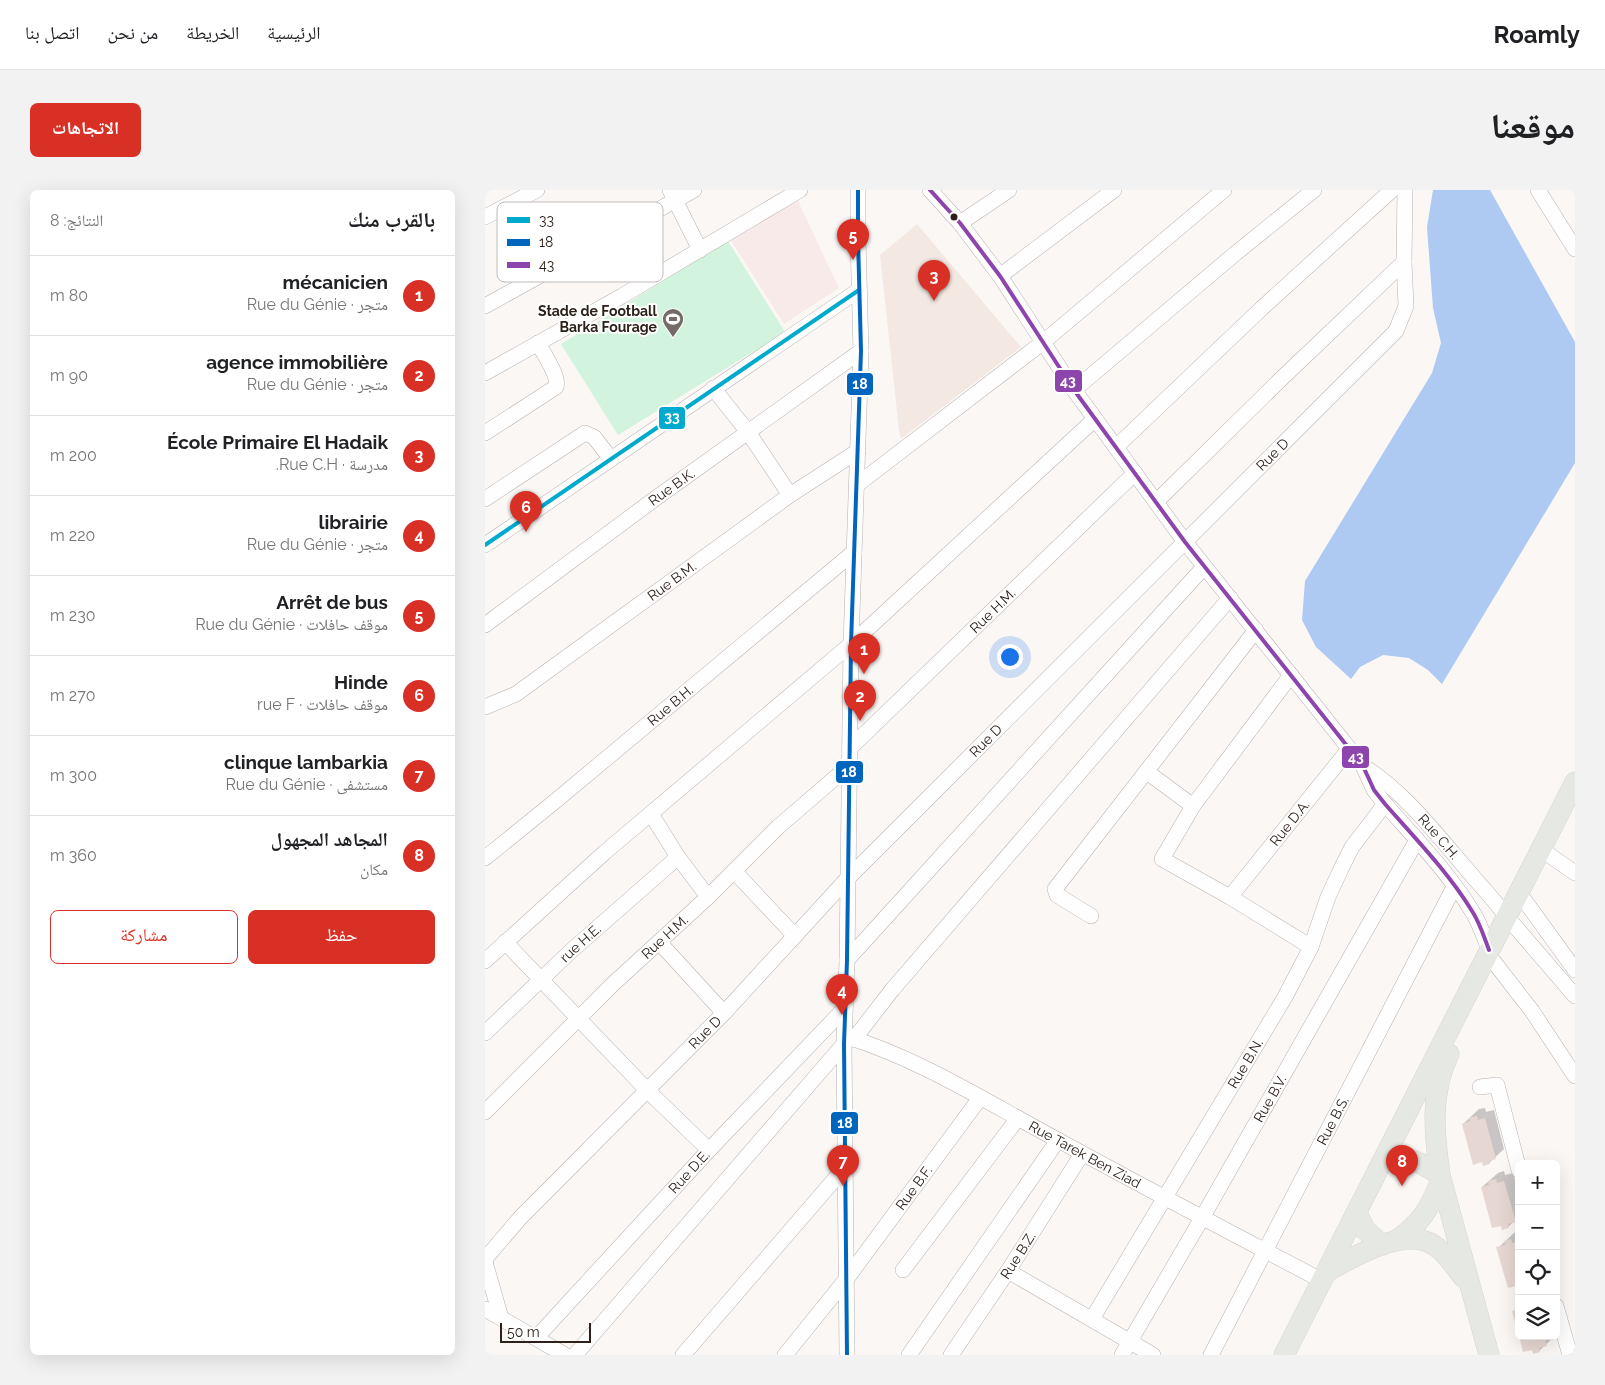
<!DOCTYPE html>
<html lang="ar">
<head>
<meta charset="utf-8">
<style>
	:root { --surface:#fff; --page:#f2f2f2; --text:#202124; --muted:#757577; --line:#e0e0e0; --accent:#d93025 }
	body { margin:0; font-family:Raleway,"Noto Naskh Arabic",sans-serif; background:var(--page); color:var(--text); direction:rtl }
	.controls { position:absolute; right:15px; bottom:15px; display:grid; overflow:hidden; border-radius:8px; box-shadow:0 5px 20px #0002 }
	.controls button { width:45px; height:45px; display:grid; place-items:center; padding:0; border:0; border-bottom:1px solid var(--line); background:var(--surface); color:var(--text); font:25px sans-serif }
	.scale { position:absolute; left:15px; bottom:12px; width:91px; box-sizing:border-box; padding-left:5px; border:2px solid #2d201a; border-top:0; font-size:14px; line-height:18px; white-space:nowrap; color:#2d201a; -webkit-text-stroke:4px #fff; paint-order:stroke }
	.you { position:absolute; left:524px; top:466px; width:18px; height:18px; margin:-12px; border:4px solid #fff; border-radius:50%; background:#1a73e8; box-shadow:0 0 0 8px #1a73e833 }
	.badge { display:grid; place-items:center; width:32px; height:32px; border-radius:50%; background:var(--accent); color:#fff; font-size:16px; font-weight:700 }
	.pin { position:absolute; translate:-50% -41px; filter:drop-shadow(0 1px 2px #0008) }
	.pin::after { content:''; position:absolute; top:26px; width:18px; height:15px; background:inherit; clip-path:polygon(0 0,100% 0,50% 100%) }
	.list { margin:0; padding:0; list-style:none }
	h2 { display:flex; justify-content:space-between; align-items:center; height:65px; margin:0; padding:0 20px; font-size:21px }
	h2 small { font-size:16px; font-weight:400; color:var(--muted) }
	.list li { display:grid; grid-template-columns:32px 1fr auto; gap:15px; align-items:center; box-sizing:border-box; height:80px; padding:0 20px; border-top:1px solid var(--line) }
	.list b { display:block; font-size:19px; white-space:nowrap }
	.list p { margin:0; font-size:16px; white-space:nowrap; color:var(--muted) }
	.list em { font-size:16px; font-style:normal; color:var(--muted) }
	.actions { display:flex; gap:10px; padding:15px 20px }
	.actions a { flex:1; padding:11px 0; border:1px solid var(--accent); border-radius:8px; text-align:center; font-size:18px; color:var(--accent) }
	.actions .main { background:var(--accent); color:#fff }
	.icon { flex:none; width:28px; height:28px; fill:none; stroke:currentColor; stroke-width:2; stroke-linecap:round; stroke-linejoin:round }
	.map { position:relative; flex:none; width:1090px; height:1165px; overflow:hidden; direction:ltr; border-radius:8px }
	header { display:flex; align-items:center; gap:30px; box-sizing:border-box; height:70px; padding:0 25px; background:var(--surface); border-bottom:1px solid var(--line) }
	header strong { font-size:24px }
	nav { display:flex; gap:28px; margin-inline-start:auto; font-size:18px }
	.intro { display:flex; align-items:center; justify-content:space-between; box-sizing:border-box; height:120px; padding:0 30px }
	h1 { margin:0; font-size:35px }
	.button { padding:12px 22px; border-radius:8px; background:var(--accent); color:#fff; font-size:18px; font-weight:700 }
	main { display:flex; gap:30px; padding:0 30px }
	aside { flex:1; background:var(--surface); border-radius:8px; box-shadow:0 5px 20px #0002 }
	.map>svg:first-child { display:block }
	.built { fill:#f4e8e3 }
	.medical { fill:#f8eae9 }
	.green { fill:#d2f3dd }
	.water { fill:#afcaf2 }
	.shadow { fill:#0003 }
	.building { fill:#e7d7d3 }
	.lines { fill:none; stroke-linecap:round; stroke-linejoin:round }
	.minor-casing { stroke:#bab2af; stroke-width:16 }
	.major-casing { stroke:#d8d4d2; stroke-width:21 }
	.minor { stroke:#fefefe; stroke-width:15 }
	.major { stroke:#e6e8e3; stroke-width:20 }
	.bus-1-casing { stroke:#fff; stroke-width:8 }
	.bus-2-casing { stroke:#fff; stroke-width:8 }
	.bus-3-casing { stroke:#fff; stroke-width:8 }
	.bus-1 { stroke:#00a9ce; stroke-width:4 }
	.bus-2 { stroke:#0065bd; stroke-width:4 }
	.bus-3 { stroke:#8e44ad; stroke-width:4 }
	.bus-dot { fill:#2d201a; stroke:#fff; stroke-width:2 }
	.labels { text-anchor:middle; stroke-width:4; stroke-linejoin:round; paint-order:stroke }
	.poi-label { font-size:14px; font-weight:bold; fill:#2d201a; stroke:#fff; text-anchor:end }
	.street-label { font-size:14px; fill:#2d201a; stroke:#fff }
	.key { fill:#fff; stroke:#c0bcba; stroke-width:1 }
	.key-label { font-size:14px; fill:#2d201a }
	.line-badge { stroke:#fff; stroke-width:2 }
	.badge-label { font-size:14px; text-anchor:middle; font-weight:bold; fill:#fff }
</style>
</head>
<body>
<header>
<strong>Roamly</strong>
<nav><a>الرئيسية</a><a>الخريطة</a><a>من نحن</a><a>اتصل بنا</a></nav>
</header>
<div class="intro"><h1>موقعنا</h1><a class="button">الاتجاهات</a></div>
<main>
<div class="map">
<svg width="1090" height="1165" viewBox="0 0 1090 1165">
	<rect width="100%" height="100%" fill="#faf7f5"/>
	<path class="built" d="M 432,34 L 536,157 L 416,249 L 414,240 L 395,65 Z"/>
	<path class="medical" d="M 311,7 L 354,98 L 299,134 L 245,49 Z"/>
	<path class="green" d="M 243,51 L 300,142 L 133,245 L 76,154 Z"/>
	<path class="water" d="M 948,0 L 1005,0 L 1090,152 L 1090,273 L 957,494 L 943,480 L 924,468 L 898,465 L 875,477 L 866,489 L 831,457 L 817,430 L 820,391 L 947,183 L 956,153 L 948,118 L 942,37 Z"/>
	<path class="shadow" d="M 1000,918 L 1001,922 L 1009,920 L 1019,959 L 1004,973 L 978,934 L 994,919 Z
		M 1019,981 L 1020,985 L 1028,983 L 1034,1004 L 1034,1027 L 1023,1037 L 997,997 L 1013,983 Z
		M 1034,1042 L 1034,1098 L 1013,1058 L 1029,1043 Z
		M 1035,1146 L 1070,1146 L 1054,1161 L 1048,1159 Z"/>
	<path class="building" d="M 992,926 L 993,930 L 1000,928 L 1011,969 L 1004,971 L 1005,974 L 998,976 L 997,972 L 988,975 L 977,934 L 985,931 L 984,928 Z
		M 1011,989 L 1012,993 L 1019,991 L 1031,1032 L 1023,1034 L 1024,1038 L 1017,1040 L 1016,1036 L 1007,1038 L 996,997 L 1004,995 L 1003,991 Z
		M 1026,1049 L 1027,1053 L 1034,1052 L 1034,1099 L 1032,1100 L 1031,1096 L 1023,1098 L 1011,1057 L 1020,1055 L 1019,1051 Z
		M 1034,1119 L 1034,1144 L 1033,1144 L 1027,1121 Z
		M 1034,1146 L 1059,1146 L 1062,1156 L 1054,1158 L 1055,1162 L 1048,1164 L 1047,1160 L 1038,1162 Z"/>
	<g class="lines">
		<g class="minor-casing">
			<g id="minor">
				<path d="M 185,0 L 215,60"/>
				<path d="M 445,0 L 475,33 L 515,86 L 589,200 L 700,352 L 878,576 L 889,600 L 900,614 C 930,648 963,682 987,721 C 995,733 999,747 1004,760"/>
				<path d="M 1053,0 L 1090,59"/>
				<path d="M 0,27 L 52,0"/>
				<path d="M 475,33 L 524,0"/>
				<path d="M 515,86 L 629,0"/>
				<path d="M 0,116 L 209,0"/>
				<path d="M 0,183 L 137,106 L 315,0"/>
				<path d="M 228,198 L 263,242 L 305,305"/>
				<path d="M 589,200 L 751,63 L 829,0"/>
				<path d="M 0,243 L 71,197 C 75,187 58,163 53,153"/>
				<path d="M 631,257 L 777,118 L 907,0"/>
				<path d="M 373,294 L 557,153 L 739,0"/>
				<path d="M 0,309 L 100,243 L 109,247 L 126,269"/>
				<path d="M 672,311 L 796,189 L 919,72"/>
				<path d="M 0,355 L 374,100"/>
				<path id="s1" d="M 0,435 L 171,308 L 376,161"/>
				<path d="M 806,485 L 708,616 L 677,669 L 745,707 L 826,757"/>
				<path id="s2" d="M 0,517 L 31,504 L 305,305 L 373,261"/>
				<path id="s3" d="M 365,558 L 650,283"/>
				<path id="s4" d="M 878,576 C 918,601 948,640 979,676 C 993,693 1008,708 1021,726"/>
				<path d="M 662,582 L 708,616"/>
				<path d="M 166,624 L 193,667 L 223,707"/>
				<path d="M 1063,664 L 1090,683"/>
				<path id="s5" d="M 0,668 L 68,613 L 369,362"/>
				<path d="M 249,681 L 310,746"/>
				<path id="s6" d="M 745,707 L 864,559"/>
				<path d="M 1040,711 L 1090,780"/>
				<path d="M 606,726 L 572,705 L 570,699 L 771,440"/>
				<path d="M 1028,734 L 1090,806"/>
				<path d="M 20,752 L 163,901 L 224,960"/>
				<path d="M 174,752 L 239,823"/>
				<path d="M 362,770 L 719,377"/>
				<path d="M 0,771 L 119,663 L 366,454 L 610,229"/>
				<path d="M 1009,772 L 1047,821 L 1090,886"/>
				<path id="s7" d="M 0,843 L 86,761 L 193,667"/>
				<path id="s8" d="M 360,846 C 435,869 502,912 571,949 C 659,997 748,1044 836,1090"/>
				<path d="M 369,849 L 407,800 L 745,408"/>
				<path d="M 995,897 L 1012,895 L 1034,980"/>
				<path id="s9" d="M 0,922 L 128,794 L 223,707 L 293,637 L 365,575"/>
				<path id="s10" d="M 0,1069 L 35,1028 L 239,823 L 362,689 L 911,141 L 921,116 L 919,72 L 920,0"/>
				<path d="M 0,1072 L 16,1128"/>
				<path d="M 418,1080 L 533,928"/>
				<path d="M 523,1081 L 668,1165"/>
				<path d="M 1071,1116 L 1085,1165"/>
				<path d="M 0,1119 L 80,1165"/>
				<path id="s11" d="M 607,1129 L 800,807 L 826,757 L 843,707 L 856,679 L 867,657 L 900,614"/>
				<path id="s12" d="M 51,1148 L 224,960 L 360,818"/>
				<path d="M 90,1165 L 359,854"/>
				<path d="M 198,1165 L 362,975"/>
				<path id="s13" d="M 300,1165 L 363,1087 L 495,908"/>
				<path d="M 362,1165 L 359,854 L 362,770 L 366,454 L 376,161 L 373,49 L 373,0"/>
				<path d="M 424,1165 L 573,950"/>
				<path id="s14" d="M 466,1165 L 523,1081 L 597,964"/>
				<path id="s15" d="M 637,1165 L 717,1028 L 932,650"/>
				<path id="s16" d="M 726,1165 L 969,697"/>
			</g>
		</g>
		<g class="major-casing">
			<path id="major" d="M 964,864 C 945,903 949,943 955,985 L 1004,1165
				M 896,973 C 920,961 934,972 955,985
				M 871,1022 L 881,1041 L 898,1055
				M 910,1051 C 936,1034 945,1018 956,990
				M 841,1082 C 868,1067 921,1035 950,1056 C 961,1063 970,1077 979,1088
				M 799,1165 L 1090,592"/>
		</g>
		<use href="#minor" class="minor"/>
		<use href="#major" class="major"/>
		<g class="bus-1-casing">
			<path id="bus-1" d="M 0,355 L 374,100"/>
		</g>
		<g class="bus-2-casing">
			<path id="bus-2" d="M 362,1165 L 359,854 L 362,770 L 366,454 L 376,161 L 373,49 L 373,0"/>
		</g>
		<g class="bus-3-casing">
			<path id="bus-3" d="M 445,0 L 475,33 L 515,86 L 589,200 L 700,352 L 878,576 L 889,600 L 900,614 C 930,648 963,682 987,721 C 995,733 999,747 1004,760"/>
		</g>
		<use href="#bus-1" class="bus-1"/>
		<use href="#bus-2" class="bus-2"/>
		<use href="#bus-3" class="bus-3"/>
	</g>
	<defs>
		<g id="stadium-pin" transform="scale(1.125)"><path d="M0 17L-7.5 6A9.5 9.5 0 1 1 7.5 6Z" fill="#756b67" stroke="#fff"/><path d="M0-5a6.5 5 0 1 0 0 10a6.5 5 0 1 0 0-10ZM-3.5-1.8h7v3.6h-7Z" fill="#fff"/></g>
	</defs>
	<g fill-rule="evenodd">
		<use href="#stadium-pin" x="188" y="129"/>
	</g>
	<circle class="bus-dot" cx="469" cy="27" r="4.5"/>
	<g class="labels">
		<g class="poi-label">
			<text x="172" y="126">Stade de Football<tspan x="172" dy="16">Barka Fourage</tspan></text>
		</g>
		<g class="street-label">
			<text dy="5" stroke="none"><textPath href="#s10" startOffset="1126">Rue D</textPath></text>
			<text dy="5" stroke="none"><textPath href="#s1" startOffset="232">Rue B.K.</textPath></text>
			<text dy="5" stroke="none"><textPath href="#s2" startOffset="226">Rue B.M.</textPath></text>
			<text dy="5" stroke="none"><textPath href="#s3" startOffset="198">Rue H.M.</textPath></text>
			<text dy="5" stroke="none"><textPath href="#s5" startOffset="240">Rue B.H.</textPath></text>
			<text dy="5" stroke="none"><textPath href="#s10" startOffset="721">Rue D</textPath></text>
			<text dy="5" stroke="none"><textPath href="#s6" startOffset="95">Rue D.A.</textPath></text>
			<text dy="5" stroke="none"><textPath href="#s4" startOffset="104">Rue C.H.</textPath></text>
			<text dy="5" stroke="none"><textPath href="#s9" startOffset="251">Rue H.M.</textPath></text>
			<text dy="5" stroke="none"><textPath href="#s7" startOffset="131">rue H.E.</textPath></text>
			<text dy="5" stroke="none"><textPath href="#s10" startOffset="316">Rue D</textPath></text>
			<text dy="5" stroke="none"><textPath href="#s11" startOffset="298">Rue B.N.</textPath></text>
			<text dy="5" stroke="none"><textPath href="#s15" startOffset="296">Rue B.V.</textPath></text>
			<text dy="5" stroke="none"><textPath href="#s16" startOffset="264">Rue B.S.</textPath></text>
			<text dy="5" stroke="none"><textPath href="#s8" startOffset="268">Rue Tarek Ben Ziad</textPath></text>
			<text dy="5" stroke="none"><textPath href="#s12" startOffset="226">Rue D.E.</textPath></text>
			<text dy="5" stroke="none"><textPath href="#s13" startOffset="211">Rue B.F.</textPath></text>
			<text dy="5" stroke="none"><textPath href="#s14" startOffset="120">Rue B.Z.</textPath></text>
		</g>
	</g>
	<rect x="12" y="12" width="166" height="80" rx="8" class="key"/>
	<rect x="22" y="27" width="23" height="6" fill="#00a9ce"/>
	<rect x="22" y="49" width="23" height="7" fill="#0065bd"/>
	<rect x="22" y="72" width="23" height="6" fill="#8e44ad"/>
	<g class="key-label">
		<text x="54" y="35">33</text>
		<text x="54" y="57">18</text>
		<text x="54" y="80">43</text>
	</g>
	<g class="line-badge">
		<rect x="569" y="179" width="29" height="24" rx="5" fill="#8e44ad"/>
		<rect x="361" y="182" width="28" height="24" rx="5" fill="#0065bd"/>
		<rect x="173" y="216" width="28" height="24" rx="5" fill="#00a9ce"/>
		<rect x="856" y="555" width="29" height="24" rx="5" fill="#8e44ad"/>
		<rect x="350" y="570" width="29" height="24" rx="5" fill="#0065bd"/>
		<rect x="345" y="921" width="29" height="24" rx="5" fill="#0065bd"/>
	</g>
	<g class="badge-label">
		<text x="583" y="196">43</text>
		<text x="375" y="199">18</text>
		<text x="187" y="232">33</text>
		<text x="871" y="572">43</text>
		<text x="364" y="587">18</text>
		<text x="360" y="938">18</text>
	</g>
</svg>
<div class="controls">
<button>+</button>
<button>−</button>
<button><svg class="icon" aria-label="locate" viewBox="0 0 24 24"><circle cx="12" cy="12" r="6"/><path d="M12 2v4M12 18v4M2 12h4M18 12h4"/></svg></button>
<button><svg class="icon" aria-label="layers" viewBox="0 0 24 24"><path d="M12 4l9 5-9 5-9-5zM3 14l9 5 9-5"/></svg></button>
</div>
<div class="scale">50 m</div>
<div class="you"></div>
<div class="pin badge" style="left:379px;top:484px">1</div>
<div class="pin badge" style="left:375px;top:531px">2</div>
<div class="pin badge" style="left:449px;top:111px">3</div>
<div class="pin badge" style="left:357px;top:825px">4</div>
<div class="pin badge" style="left:368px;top:70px">5</div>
<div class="pin badge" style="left:41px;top:342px">6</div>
<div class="pin badge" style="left:358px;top:996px">7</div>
<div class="pin badge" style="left:917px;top:996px">8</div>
</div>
<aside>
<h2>بالقرب منك<small>النتائج: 8</small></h2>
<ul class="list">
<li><span class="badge">1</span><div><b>mécanicien</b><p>متجر · Rue du Génie</p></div><em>80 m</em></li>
<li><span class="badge">2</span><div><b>agence immobilière</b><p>متجر · Rue du Génie</p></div><em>90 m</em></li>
<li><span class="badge">3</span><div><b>École Primaire El Hadaik</b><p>مدرسة · Rue C.H.</p></div><em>200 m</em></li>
<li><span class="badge">4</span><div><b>librairie</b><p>متجر · Rue du Génie</p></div><em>220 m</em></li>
<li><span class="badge">5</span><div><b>Arrêt de bus</b><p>موقف حافلات · Rue du Génie</p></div><em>230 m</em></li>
<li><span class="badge">6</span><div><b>Hinde</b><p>موقف حافلات · rue F</p></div><em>270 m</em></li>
<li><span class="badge">7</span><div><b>clinque lambarkia</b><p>مستشفى · Rue du Génie</p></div><em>300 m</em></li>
<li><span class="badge">8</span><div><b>المجاهد المجهول</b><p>مكان</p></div><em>360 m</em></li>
</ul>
<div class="actions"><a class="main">حفظ</a><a>مشاركة</a></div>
</aside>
</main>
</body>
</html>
